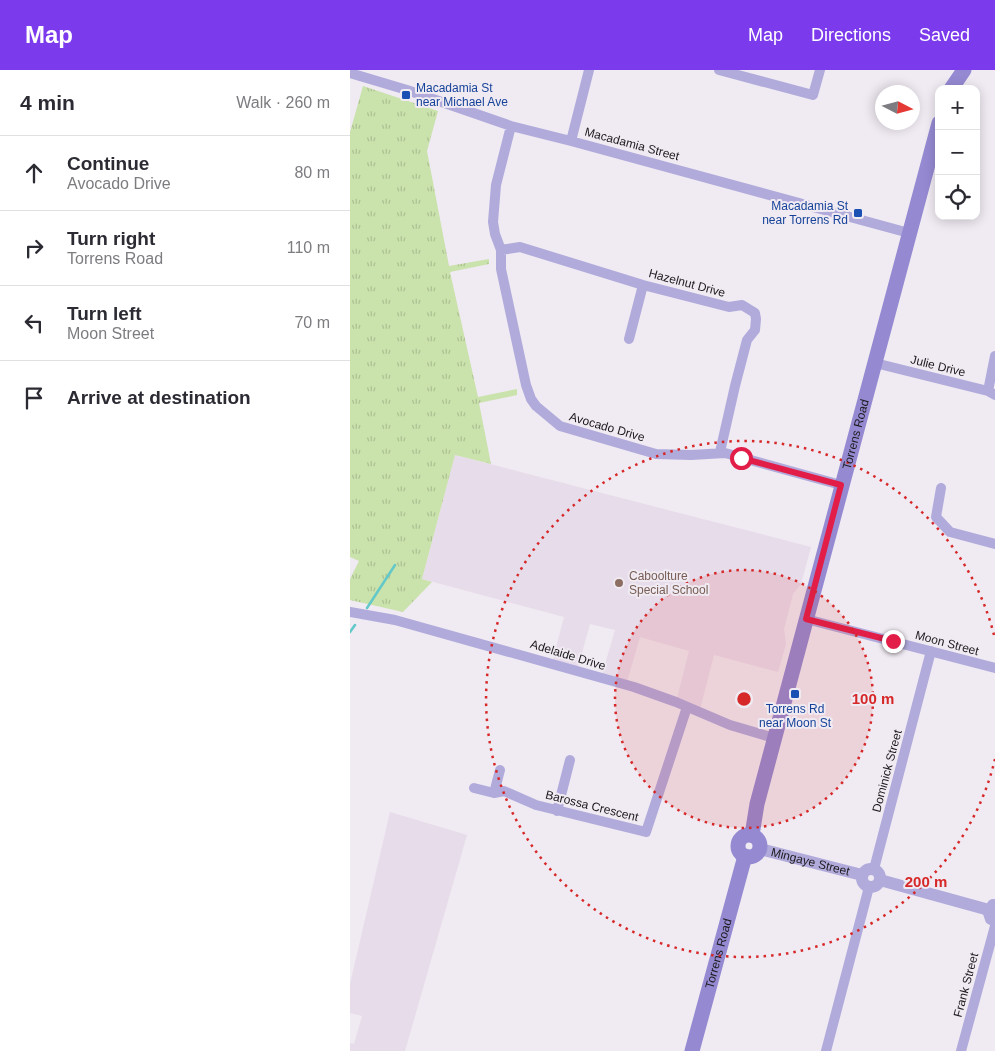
<!DOCTYPE html>
<html lang="en">
<head>
<meta charset="utf-8">
<style>
	:root { --surface:#fff; --page:#f2f2f3; --text:#2b2b33; --muted:#7c7c81; --line:#e1e1e2; --accent:#7c3aed }
	body { margin:0; font-family:Arial,sans-serif; background:var(--page); color:var(--text) }
	.controls { position:absolute; right:15px; top:15px; display:grid; overflow:hidden; border-radius:10px; box-shadow:0 2px 12px #0003 }
	.controls button { width:45px; height:45px; display:grid; place-items:center; padding:0; border:0; border-bottom:1px solid var(--line); background:var(--surface); color:var(--text); font:25px sans-serif }
	.compass { position:absolute; left:525px; top:15px; width:45px; height:45px; border-radius:50%; background:var(--surface); box-shadow:0 2px 12px #0003; rotate:96deg }
	.stop { position:absolute; width:15px; height:15px; margin:-11px; border:4px solid #e11d48; border-radius:50%; background:#fff }
	.stop.end { background:#e11d48; border-color:#fff; box-shadow:0 1px 5px #0008 }
	.list { margin:0; padding:0; list-style:none }
	h2 { display:flex; justify-content:space-between; align-items:center; height:65px; margin:0; padding:0 20px; font-size:21px }
	h2 small { font-size:16px; font-weight:400; color:var(--muted) }
	.list li { display:grid; grid-template-columns:32px 1fr auto; gap:15px; align-items:center; box-sizing:border-box; height:75px; padding:0 20px; border-top:1px solid var(--line) }
	.list b { display:block; font-size:19px; white-space:nowrap }
	.list p { margin:0; font-size:16px; white-space:nowrap; color:var(--muted) }
	.list em { font-size:16px; font-style:normal; color:var(--muted) }
	.icon { flex:none; width:28px; height:28px; fill:none; stroke:currentColor; stroke-width:2; stroke-linecap:round; stroke-linejoin:round }
	.map { position:relative; flex:none; width:645px; height:981px; overflow:hidden }
	header { display:flex; align-items:center; gap:30px; box-sizing:border-box; height:70px; padding:0 25px; background:var(--accent); color:#fff }
	header strong { font-size:24px }
	nav { display:flex; gap:28px; margin-inline-start:auto; font-size:18px }
	main { display:flex }
	aside { flex:1; background:var(--surface) }
	.map>svg:first-child { display:block }
	.built { fill:#e7dcea }
	.park { fill:url(#park-tufts) }
	.lines { fill:none; stroke-linecap:round; stroke-linejoin:round }
	.stream { stroke:#62c8c9; stroke-width:2.5 }
	.minor { stroke:#b1abdc; stroke-width:10 }
	.tertiary { stroke:#b1abdc; stroke-width:12 }
	.secondary { stroke:#958ad2; stroke-width:15 }
	.route { stroke:#e11d48; stroke-width:6 }
	.ring { fill:none; stroke:#d62828; stroke-width:2.5; stroke-dasharray:2.5 5 }
	.transit-dot { fill:#1a4fb4; stroke:#f0eaf2; stroke-width:2 }
	.education-dot { fill:#8d6e63; stroke:#f0eaf2; stroke-width:2 }
	.labels { text-anchor:middle; stroke-width:4; stroke-linejoin:round; paint-order:stroke }
	.transit-label { font-size:12px; fill:#164399; stroke:#f0eaf2; text-anchor:start }
	.street-label { font-size:12px; fill:#1c1a1d; stroke:#f0eaf2 }
	.education-label { font-size:12px; fill:#785e54; stroke:#f0eaf2; text-anchor:start }
	.centre { fill:#d62828; stroke:#f0eaf2; stroke-width:2.5 }
	.ring-label { font-size:15px; text-anchor:middle; font-weight:bold; fill:#d62828; stroke:#f0eaf2; stroke-width:4; stroke-linejoin:round; paint-order:stroke }
</style>
</head>
<body>
<header>
<strong>Map</strong>
<nav><a>Map</a><a>Directions</a><a>Saved</a></nav>
</header>
<main>
<aside>
<h2>4 min<small>Walk · 260 m</small></h2>
<ul class="list">
<li><svg class="icon" aria-label="ahead" viewBox="0 0 24 24"><path d="M12 20V5M6 11l6-6 6 6"/></svg><div><b>Continue</b><p>Avocado Drive</p></div><em>80 m</em></li>
<li><svg class="icon" aria-label="right" viewBox="0 0 24 24"><path d="M7 20v-9h11M14 6l5 5-5 5"/></svg><div><b>Turn right</b><p>Torrens Road</p></div><em>110 m</em></li>
<li><svg class="icon" aria-label="left" viewBox="0 0 24 24"><path d="M17 20v-9H6M10 6l-5 5 5 5"/></svg><div><b>Turn left</b><p>Moon Street</p></div><em>70 m</em></li>
<li><svg class="icon" aria-label="arrive" viewBox="0 0 24 24"><path d="M6 21V4h12l-3 4 3 4H6"/></svg><div><b>Arrive at destination</b></div></li>
</ul>
</aside>
<div class="map">
<svg width="645" height="981" viewBox="0 0 645 981">
	<defs>
		<pattern id="park-tufts" width="24" height="20" patternUnits="userSpaceOnUse" patternTransform="scale(1.25)"><rect width="24" height="20" fill="#cae2ab"/><path d="M3 7l-1-3M5 7V3M7 7l1-3M15 17l-1-3M17 17v-4M19 17l1-3" fill="none" stroke="#adc193"/></pattern>
	</defs>
	<rect width="100%" height="100%" fill="#f0eaf2"/>
	<path class="built" d="M 105,385 L 461,477 L 451,514 L 443,524 L 434,559 L 436,574 L 428,602 L 364,585 L 349,643 L 326,632 L 339,581 L 290,567 L 276,615 L 251,608 L 265,560 L 240,554 L 227,601 L 202,593 L 214,547 L 72,509 Z
		M 40,742 L 117,765 L 55,981 L 0,981 L 0,973 L 4,974 L 12,946 L 0,943 L 0,914 Z"/>
	<path class="park" d="M 13,16 L 88,41 L 77,81 L 99,196 L 139,189 L 139,194 L 100,202 L 128,327 L 167,319 L 167,325 L 129,333 L 141,394 L 105,385 L 72,509 L 82,512 L 53,542 L 0,530 L 0,509 L 9,491 L 0,487 L 0,62 Z"/>
	<g class="lines">
		<path class="stream" d="M 17,538 L 45,495
			M 0,562 L 5,555"/>
		<path class="minor" d="M 369,0 L 463,25 L 470,0
			M 0,3 L 57,20 L 161,56 L 221,71 L 559,163
			M 161,56 L 146,115 L 143,152 L 145,164 L 151,180 L 151,199 L 176,315 L 181,329 L 186,336 L 210,356 L 306,384 L 341,385 L 375,383 L 491,415
			M 221,71 L 239,0
			M 151,180 L 170,177 L 293,215 L 379,237 L 392,235 L 405,243 L 406,249 L 405,260 L 397,270 L 385,316 L 370,382
			M 279,269 L 293,215
			M 525,293 L 638,321 L 645,325
			M 638,321 L 645,286
			M 591,418 L 586,447 L 600,462 L 645,474
			M 0,542 L 45,550 L 284,617 L 326,632 L 380,655 L 424,668
			M 456,549 L 645,598
			M 124,718 L 144,723 L 154,721 L 186,735 L 296,762 L 337,637
			M 144,723 L 150,700
			M 207,741 L 220,690
			M 524,799 L 581,581
			M 476,981 L 519,817
			M 611,981 L 645,856"/>
		<g class="tertiary">
			<path id="s1" d="M 410,779 L 512,805"/>
			<circle cx="521" cy="808" r="9"/>
			<path d="M 530,810 L 639,840"/>
			<path d="M 643,835 L 639,843 L 641,849 L 645,851"/>
		</g>
		<g class="secondary">
			<path d="M 601,19 L 614,0"/>
			<circle cx="399" cy="776" r="11"/>
			<path id="s2" d="M 402,765 L 407,734 L 589,53"/>
			<path id="s3" d="M 342,981 L 395,786"/>
		</g>
	</g>
	<g class="lines">
		<path class="route" d="M 391,388 L 491,415 L 456,549 L 543,571"/>
	</g>
	<circle cx="394" cy="629" r="129" fill="#d62828" fill-opacity=".12"/>
	<g class="ring">
		<circle cx="394" cy="629" r="129"/>
		<path d="M645 689A258 258 0 1 1 645 569"/>
	</g>
	<g class="transit-dot">
		<rect x="51" y="20" width="10" height="10" rx="2.5"/>
		<rect x="503" y="138" width="10" height="10" rx="2.5"/>
		<rect x="440" y="619" width="10" height="10" rx="2.5"/>
	</g>
	<circle class="education-dot" cx="269" cy="513" r="5"/>
	<g class="labels">
		<g class="transit-label">
			<text x="66" y="22">Macadamia St<tspan x="66" dy="14">near Michael Ave</tspan></text>
			<text x="498" y="140" text-anchor="end">Macadamia St<tspan x="498" dy="14">near Torrens Rd</tspan></text>
			<text x="445" y="643" text-anchor="middle">Torrens Rd<tspan x="445" dy="14">near Moon St</tspan></text>
		</g>
		<g class="street-label">
			<text transform="translate(282 74) rotate(15)" y="4">Macadamia Street</text>
			<text transform="translate(337 213) rotate(15)" y="4">Hazelnut Drive</text>
			<text transform="translate(588 296) rotate(14)" y="4">Julie Drive</text>
			<text transform="translate(257 357) rotate(16)" y="4">Avocado Drive</text>
			<text dy="4" stroke="none"><textPath href="#s2" startOffset="414">Torrens Road</textPath></text>
			<text transform="translate(597 573) rotate(15)" y="4">Moon Street</text>
			<text transform="translate(218 585) rotate(17)" y="4">Adelaide Drive</text>
			<text transform="translate(537 701) rotate(-75)" y="4">Dominick Street</text>
			<text transform="translate(242 736) rotate(14)" y="4">Barossa Crescent</text>
			<text dy="4" stroke="none"><textPath href="#s1" startOffset="52">Mingaye Street</textPath></text>
			<text dy="4" stroke="none"><textPath href="#s3" startOffset="101">Torrens Road</textPath></text>
			<text transform="translate(616 915) rotate(-75)" y="4">Frank Street</text>
		</g>
		<g class="education-label">
			<text x="279" y="510">Caboolture<tspan x="279" dy="14">Special School</tspan></text>
		</g>
	</g>
	<circle cx="394" cy="629" r="8" class="centre"/>
	<g class="ring-label">
		<text x="523" y="634">100 m</text>
		<text x="576" y="817">200 m</text>
	</g>
</svg>
<div class="controls">
<button>+</button>
<button>−</button>
<button><svg class="icon" aria-label="locate" viewBox="0 0 24 24"><circle cx="12" cy="12" r="6"/><path d="M12 2v4M12 18v4M2 12h4M18 12h4"/></svg></button>
</div>
<svg class="compass" viewBox="-18 -18 36 36"><path d="M0-13l5 13h-10z" fill="#e53935"/><path d="M0 13l5-13h-10z" fill="#7c7c81"/></svg>
<div class="stop" style="left:391px;top:388px"></div>
<div class="stop end" style="left:543px;top:571px"></div>
</div>
</main>
</body>
</html>
